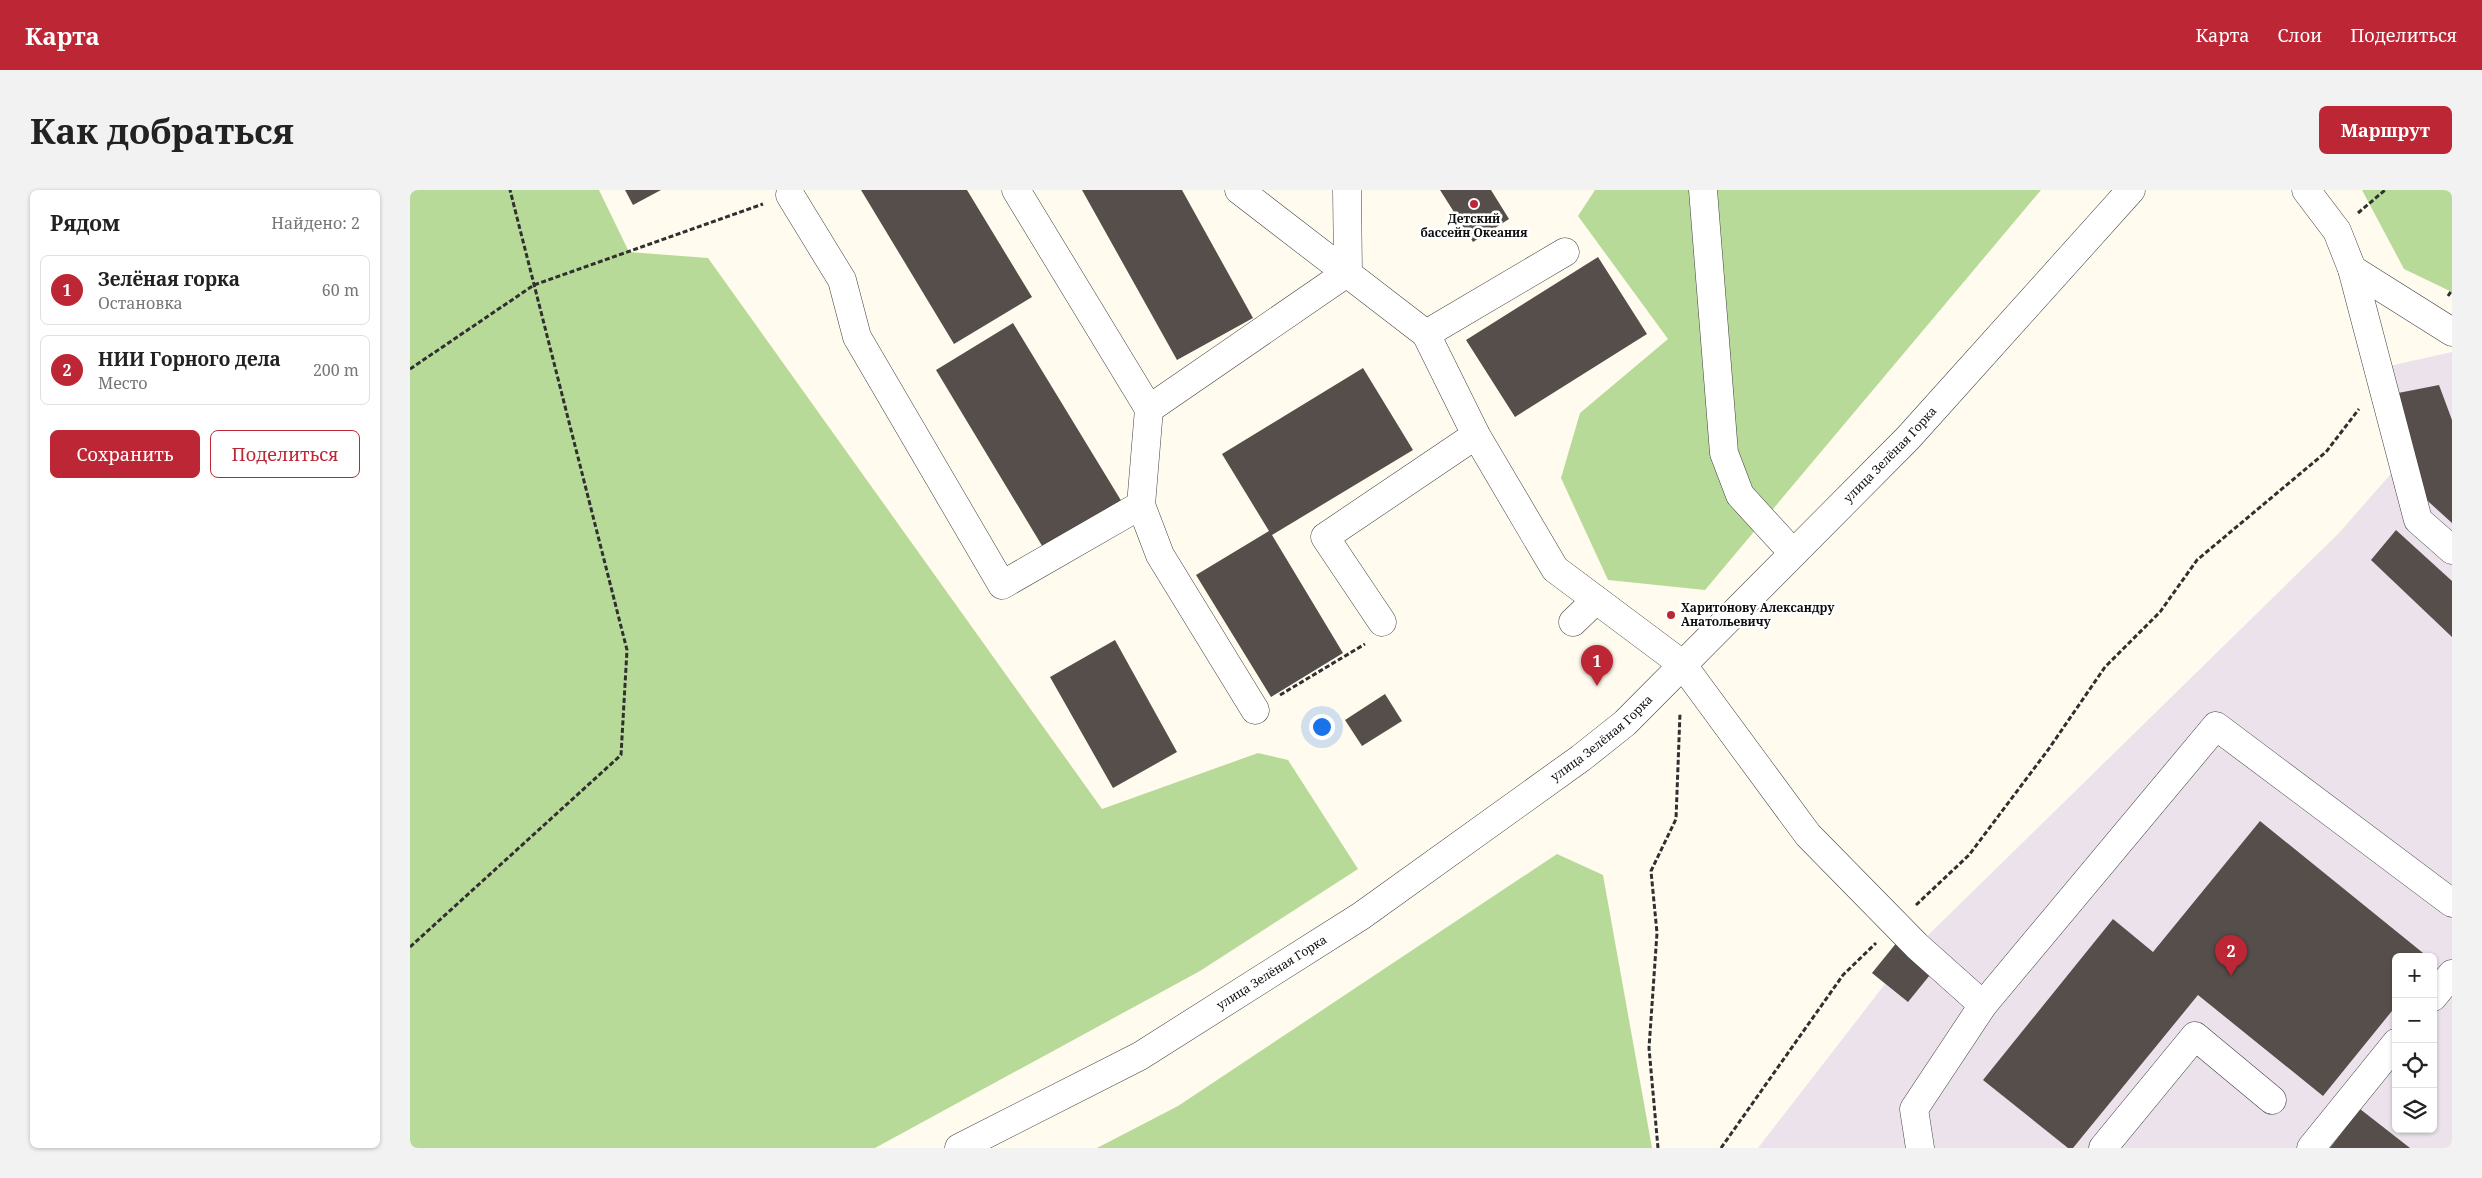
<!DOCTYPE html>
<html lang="ru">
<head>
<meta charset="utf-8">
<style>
	:root { --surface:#fff; --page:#f2f2f2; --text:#222; --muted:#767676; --line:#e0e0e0; --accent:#bd2634 }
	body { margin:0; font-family:"Noto Serif",serif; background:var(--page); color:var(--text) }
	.controls { position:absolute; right:15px; bottom:15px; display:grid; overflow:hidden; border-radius:8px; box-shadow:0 1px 4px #0004 }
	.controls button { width:45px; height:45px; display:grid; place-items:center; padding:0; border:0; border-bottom:1px solid var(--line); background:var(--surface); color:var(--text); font:25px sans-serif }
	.you { position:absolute; left:911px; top:536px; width:18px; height:18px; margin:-12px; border:4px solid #fff; border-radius:50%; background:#1a73e8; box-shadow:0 0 0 8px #1a73e833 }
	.badge { display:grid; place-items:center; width:32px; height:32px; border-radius:50%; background:var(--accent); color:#fff; font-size:16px; font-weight:700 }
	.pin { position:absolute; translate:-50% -41px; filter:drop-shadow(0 1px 2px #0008) }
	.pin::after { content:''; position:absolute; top:26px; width:18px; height:15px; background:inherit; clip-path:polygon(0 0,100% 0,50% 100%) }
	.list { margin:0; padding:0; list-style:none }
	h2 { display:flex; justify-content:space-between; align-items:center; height:65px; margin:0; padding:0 20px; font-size:21px }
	h2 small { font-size:16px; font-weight:400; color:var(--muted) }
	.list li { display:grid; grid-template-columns:32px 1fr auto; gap:15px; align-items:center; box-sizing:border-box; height:70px; margin:0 10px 10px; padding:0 10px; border:1px solid var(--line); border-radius:8px }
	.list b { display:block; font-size:19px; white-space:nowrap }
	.list p { margin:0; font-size:16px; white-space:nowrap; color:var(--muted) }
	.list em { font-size:16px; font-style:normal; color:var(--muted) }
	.actions { display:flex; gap:10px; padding:15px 20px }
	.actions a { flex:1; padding:11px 0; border:1px solid var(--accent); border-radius:8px; text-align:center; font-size:18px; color:var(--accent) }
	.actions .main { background:var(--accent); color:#fff }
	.icon { flex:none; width:28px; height:28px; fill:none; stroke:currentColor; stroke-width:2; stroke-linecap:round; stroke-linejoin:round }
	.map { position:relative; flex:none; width:2042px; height:958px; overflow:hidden; border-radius:8px }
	header { display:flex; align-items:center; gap:30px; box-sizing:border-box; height:70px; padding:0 25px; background:var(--accent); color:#fff }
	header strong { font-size:24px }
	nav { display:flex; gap:28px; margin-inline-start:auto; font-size:18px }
	.intro { display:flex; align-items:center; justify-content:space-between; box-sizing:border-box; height:120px; padding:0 30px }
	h1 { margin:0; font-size:35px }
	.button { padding:12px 22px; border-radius:8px; background:var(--accent); color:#fff; font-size:18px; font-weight:700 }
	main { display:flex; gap:30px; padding:0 30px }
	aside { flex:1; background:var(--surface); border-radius:8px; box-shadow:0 1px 4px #0004 }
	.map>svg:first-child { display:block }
	.industrial { fill:#ebe2ec; fill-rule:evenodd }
	.forest { fill:#b8da98 }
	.building { fill:#564e4a }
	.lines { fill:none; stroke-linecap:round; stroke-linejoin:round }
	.minor-casing { stroke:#414141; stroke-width:29 }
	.path { stroke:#303030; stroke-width:3; stroke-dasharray:5 2.5; stroke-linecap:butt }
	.minor { stroke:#fff; stroke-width:28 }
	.poi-dot { fill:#bd2634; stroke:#fff; stroke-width:2 }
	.labels { text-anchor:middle; stroke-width:5; stroke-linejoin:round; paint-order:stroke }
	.poi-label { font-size:12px; font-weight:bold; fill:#0e0e0e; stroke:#fff }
	.street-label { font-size:12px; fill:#0e0e0e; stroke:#fff }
</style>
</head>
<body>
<header>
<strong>Карта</strong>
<nav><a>Карта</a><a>Слои</a><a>Поделиться</a></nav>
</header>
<div class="intro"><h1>Как добраться</h1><a class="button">Маршрут</a></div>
<main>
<aside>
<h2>Рядом<small>Найдено: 2</small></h2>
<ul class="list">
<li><span class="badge">1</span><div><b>Зелёная горка</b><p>Остановка</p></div><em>60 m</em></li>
<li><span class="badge">2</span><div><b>НИИ Горного дела</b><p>Место</p></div><em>200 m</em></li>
</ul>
<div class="actions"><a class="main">Сохранить</a><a>Поделиться</a></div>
</aside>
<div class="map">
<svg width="2042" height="958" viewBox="0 0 2042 958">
	<rect width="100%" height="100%" fill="#fffbee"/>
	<path class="industrial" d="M 2042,162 L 2042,958 L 1348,958 L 1475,794 L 1462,783 L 1488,751 L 1507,756 L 1929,343 L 1986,278 L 1957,181 ZM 1986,767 L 2023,767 L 2023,939 L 1986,939 Z"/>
	<path class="forest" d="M 0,0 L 189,0 L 219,62 L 298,68 L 692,619 L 848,563 L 878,570 L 948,679 L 790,781 L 465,958 L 0,958 Z
		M 1185,0 L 1631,0 L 1295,400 L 1198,390 L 1151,288 L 1170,223 L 1258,149 L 1168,26 Z
		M 1952,0 L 2042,0 L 2042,102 L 1994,79 Z
		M 1147,664 L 1193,685 L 1242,958 L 687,958 L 768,916 Z"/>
	<path class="building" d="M 215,0 L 251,0 L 223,15 Z
		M 451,0 L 557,0 L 622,107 L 544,154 Z
		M 672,0 L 772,0 L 843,128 L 767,170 Z
		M 1030,0 L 1081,0 L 1099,29 L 1063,52 Z
		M 1188,67 L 1237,144 L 1105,227 L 1056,150 Z
		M 603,133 L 715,317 L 637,364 L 526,180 Z
		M 953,178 L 1003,260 L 862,345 L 933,463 L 861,507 L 786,385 L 859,341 L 812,264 Z
		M 2029,195 L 2042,230 L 2042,333 L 2009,303 L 1983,204 Z
		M 1986,340 L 2042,391 L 2042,447 L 1961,370 Z
		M 705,450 L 767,562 L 703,598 L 640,487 Z
		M 975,504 L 992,531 L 952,556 L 935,530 Z
		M 1850,631 L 2018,767 L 1986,767 L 1986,816 L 1913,906 L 1788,805 L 1663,958 L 1658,958 L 1573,890 L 1703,729 L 1743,762 Z
		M 1488,751 L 1524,780 L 1498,812 L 1462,783 Z
		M 1950,919 L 2000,958 L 1920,958 Z"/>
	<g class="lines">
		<g class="minor-casing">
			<g id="minor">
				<path d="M 606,0 L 739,219"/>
				<path d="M 829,0 L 1016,144 L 1066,245 L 1145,379 L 1272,474 L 1398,645 L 1507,756 L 1573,815"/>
				<path d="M 1293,0 L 1314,263 L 1330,305 L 1383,363"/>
				<path d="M 1896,0 L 1927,41 L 1942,79 L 2008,330 L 2042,360"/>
				<path d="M 380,5 L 432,90 L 447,147 L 592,395 L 731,315 L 739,219 L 938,82 L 937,0"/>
				<path d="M 1942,79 L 2042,142"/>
				<path d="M 1016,144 L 1155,62"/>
				<path d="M 731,315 L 750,365 L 845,520"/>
				<path d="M 972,432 L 915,347 L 1066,245"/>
				<path d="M 1163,432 L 1186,410"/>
				<path d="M 2023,807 L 2042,784"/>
				<path id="s1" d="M 549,958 L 730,866 L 951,726 L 1171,568 L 1215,533 L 1498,248 L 1721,0"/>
				<path d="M 1510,958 L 1504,919 L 1573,815 L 1806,536 L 2042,713"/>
				<path d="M 1693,958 L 1785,846 L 1862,910"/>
				<path d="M 1901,958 L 1986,853"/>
			</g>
		</g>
		<path class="path" d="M 1948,23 L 1975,0
			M 2038,106 L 2042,100
			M 0,179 L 124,95 L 353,14
			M 870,505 L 955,454
			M 1506,715 L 1559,665 L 1638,560 L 1695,477 L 1750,422 L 1787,370 L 1916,262 L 1949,219
			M 0,757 L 211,565 L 217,460 L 100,0
			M 1248,958 L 1239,858 L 1247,743 L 1241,681 L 1266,629 L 1270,523
			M 1311,958 L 1433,785 L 1466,753"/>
		<use href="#minor" class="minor"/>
	</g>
	<g class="poi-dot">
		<circle cx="1064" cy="14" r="5"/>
		<circle cx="1261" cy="425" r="5"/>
	</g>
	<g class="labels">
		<g class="poi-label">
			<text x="1064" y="33">Детский<tspan x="1064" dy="14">бассейн Океания</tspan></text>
			<text x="1271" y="422" text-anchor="start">Харитонову Александру<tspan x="1271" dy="14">Анатольевичу</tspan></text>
		</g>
		<g class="street-label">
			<text dy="4" stroke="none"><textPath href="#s1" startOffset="1169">улица Зелёная Горка</textPath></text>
			<text dy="4" stroke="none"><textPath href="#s1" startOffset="764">улица Зелёная Горка</textPath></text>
			<text dy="4" stroke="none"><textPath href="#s1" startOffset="359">улица Зелёная Горка</textPath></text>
		</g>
	</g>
</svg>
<div class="controls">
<button>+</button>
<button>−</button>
<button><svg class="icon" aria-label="locate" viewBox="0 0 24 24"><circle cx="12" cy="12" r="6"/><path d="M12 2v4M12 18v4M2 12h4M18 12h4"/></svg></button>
<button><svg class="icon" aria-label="layers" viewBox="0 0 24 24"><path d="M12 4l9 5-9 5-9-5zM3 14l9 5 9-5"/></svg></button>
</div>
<div class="you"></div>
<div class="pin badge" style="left:1187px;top:496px">1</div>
<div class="pin badge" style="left:1821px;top:786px">2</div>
</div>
</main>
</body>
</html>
